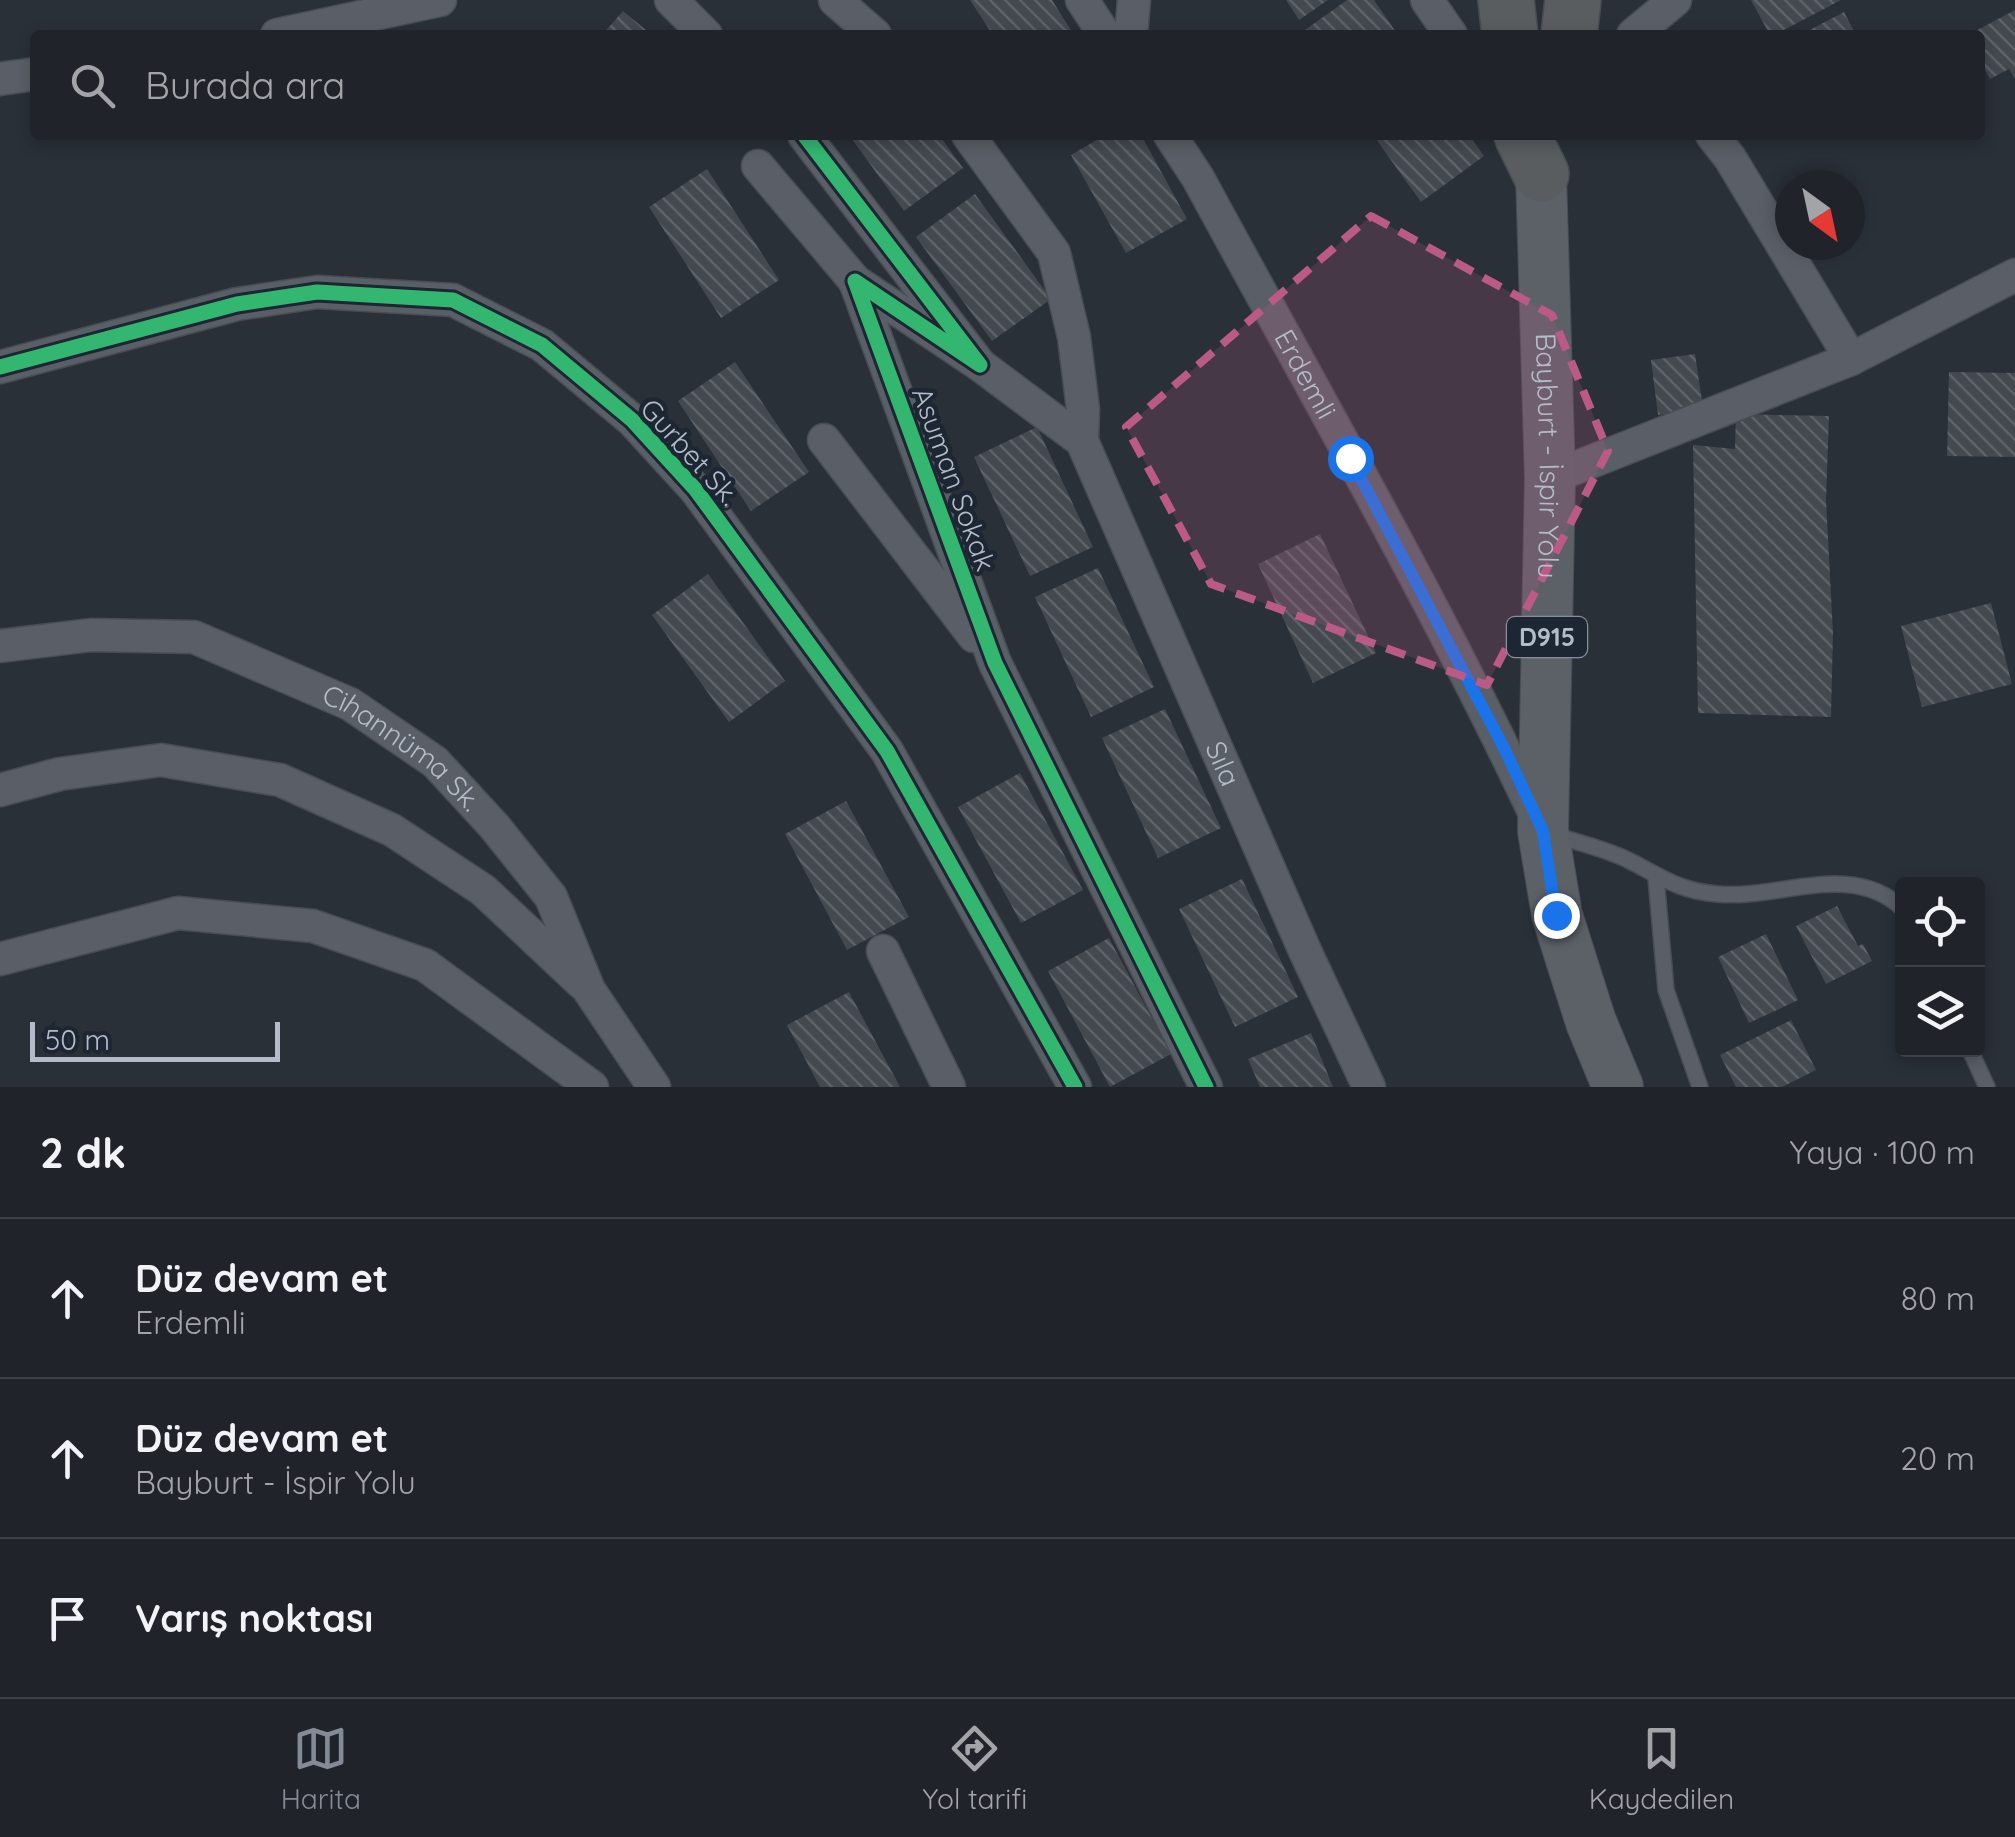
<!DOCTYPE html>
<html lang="tr">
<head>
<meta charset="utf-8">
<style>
	:root { --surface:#20242a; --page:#282c32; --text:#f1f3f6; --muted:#a2a4a8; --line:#3d4147; --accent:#848b96 }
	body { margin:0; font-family:Quicksand,sans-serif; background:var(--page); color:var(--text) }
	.controls { position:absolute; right:30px; bottom:30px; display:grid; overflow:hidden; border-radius:10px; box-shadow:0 5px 15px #0003 }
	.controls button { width:90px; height:90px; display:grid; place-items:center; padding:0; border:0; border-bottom:2px solid var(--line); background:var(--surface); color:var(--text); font:50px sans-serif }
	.compass { position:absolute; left:1775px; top:170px; width:90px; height:90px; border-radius:50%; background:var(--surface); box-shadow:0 5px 15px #0003; rotate:147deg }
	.scale { position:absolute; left:30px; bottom:25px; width:250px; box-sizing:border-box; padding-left:10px; border:5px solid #b4bcc9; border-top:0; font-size:28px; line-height:35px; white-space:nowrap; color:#b4bcc9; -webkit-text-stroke:8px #1d2633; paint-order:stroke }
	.stop { position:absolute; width:30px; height:30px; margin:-22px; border:8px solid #1a73e8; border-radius:50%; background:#fff }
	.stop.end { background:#1a73e8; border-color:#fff; box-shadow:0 2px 10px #0008 }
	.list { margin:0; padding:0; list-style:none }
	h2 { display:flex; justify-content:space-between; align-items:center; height:130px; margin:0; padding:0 40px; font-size:42px }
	h2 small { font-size:32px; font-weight:400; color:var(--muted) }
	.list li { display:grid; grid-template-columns:65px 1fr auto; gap:30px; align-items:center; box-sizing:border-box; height:160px; padding:0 40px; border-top:2px solid var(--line) }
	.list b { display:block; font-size:38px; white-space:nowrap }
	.list p { margin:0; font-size:32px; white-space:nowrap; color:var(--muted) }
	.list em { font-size:32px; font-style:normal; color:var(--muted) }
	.icon { flex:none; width:55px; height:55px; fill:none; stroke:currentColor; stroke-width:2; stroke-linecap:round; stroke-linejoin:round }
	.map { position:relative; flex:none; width:2015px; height:1087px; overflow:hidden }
	.search { position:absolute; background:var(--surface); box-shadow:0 5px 15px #0003; left:30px; right:30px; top:30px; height:110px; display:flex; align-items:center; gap:25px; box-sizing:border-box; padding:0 35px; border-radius:10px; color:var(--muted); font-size:38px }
	.sheet { height:610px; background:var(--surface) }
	nav { display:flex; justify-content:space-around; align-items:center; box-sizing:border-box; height:140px; border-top:2px solid var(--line); background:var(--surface); font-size:28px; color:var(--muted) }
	nav a { display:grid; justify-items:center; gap:5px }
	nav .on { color:var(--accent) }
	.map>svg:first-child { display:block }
	.building { fill:url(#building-back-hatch) }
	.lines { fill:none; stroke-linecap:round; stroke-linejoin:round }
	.lane-casing { stroke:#484c53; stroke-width:18 }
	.street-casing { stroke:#484c53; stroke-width:35 }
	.primary-casing { stroke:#484c55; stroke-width:52 }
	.highway-casing { stroke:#474c53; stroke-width:58 }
	.lane { stroke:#5a5e66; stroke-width:15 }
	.street { stroke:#5a5e66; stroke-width:32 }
	.primary { stroke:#5c6168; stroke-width:50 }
	.highway { stroke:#5a5d60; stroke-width:55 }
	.cycleway-casing { stroke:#1d2633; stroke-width:21 }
	.cycleway { stroke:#33b770; stroke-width:15 }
	.route { stroke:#1a73e8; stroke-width:12 }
	.marked { fill:#bc5a87; fill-opacity:0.2; stroke:#bc5a87; stroke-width:8; stroke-dasharray:20 12; stroke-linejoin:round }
	.labels { text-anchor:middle; stroke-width:9; stroke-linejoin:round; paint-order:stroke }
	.shield { fill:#1d2633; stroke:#878f9c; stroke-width:2.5 }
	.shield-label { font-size:25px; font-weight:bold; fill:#b4bcc9 }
	.street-label { font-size:28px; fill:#b4bcc9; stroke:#1d2633 }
</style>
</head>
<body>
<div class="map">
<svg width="2015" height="1087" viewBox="0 0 2015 1087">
	<defs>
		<pattern id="building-back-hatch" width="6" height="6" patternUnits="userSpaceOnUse" patternTransform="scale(2.5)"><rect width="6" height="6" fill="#444950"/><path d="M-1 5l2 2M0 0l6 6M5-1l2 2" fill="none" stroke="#5d6168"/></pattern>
	</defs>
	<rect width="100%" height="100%" fill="#2a3038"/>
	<path class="building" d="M 970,0 L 1052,0 L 1074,35 L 993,35 Z
		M 1286,0 L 1328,0 L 1299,20 Z
		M 1347,0 L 1374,0 L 1398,35 L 1298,35 Z
		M 1751,0 L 1841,0 L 1774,35 L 1770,35 Z
		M 2015,10 L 2015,79 L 2009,69 L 1990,79 L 1980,60 L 1980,35 L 1968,35 Z
		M 623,11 L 652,35 L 602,35 Z
		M 1844,12 L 1856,35 L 1800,35 Z
		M 849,135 L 939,135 L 963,168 L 904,211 Z
		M 1105,135 L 1141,135 L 1187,219 L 1126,253 L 1071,155 Z
		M 1373,135 L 1469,135 L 1484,156 L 1421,202 Z
		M 707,169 L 779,280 L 721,318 L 649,207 Z
		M 975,194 L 1051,299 L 992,341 L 916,237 Z
		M 1695,354 L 1703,408 L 1658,415 L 1651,360 Z
		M 735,362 L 809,472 L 751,511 L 678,401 Z
		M 1949,372 L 2015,373 L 2015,457 L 1947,456 Z
		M 1736,414 L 1829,416 L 1826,500 L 1833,633 L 1831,717 L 1698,713 L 1693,445 L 1735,449 Z
		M 1037,427 L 1093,547 L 1030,576 L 974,457 Z
		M 1320,534 L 1376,653 L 1313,683 L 1258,564 Z
		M 1098,568 L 1154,687 L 1091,717 L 1035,597 Z
		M 708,574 L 785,681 L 729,722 L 652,615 Z
		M 1991,603 L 2012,684 L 1922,707 L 1901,626 Z
		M 1165,709 L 1221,828 L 1158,858 L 1102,738 Z
		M 1020,773 L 1083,890 L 1021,923 L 958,807 Z
		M 846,801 L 909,917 L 847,950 L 785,834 Z
		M 1242,879 L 1298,997 L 1235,1027 L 1179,909 Z
		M 1837,906 L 1858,946 L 1863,944 L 1872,961 L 1826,984 L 1796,926 Z
		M 1766,934 L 1798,1000 L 1749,1023 L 1718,957 Z
		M 1109,938 L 1171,1054 L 1110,1087 L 1048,971 Z
		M 849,992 L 900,1087 L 820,1087 L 787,1025 Z
		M 1791,1020 L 1816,1070 L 1782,1087 L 1736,1087 L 1720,1055 Z
		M 1311,1033 L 1333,1087 L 1260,1087 L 1248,1059 Z"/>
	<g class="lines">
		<g class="lane-casing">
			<path id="lane" d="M 1552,834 C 1578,843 1608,849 1632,862 C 1663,878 1680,891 1717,894 C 1779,900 1851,860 1902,908
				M 1656,878 L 1666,990 L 1700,1087
				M 1970,1050 L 1987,1087"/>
		</g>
		<g class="street-casing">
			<g id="street">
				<path d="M 671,0 L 706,35"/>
				<path d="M 835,0 L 875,35"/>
				<path d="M 1082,0 L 1105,35"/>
				<path d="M 1427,0 L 1451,35"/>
				<path d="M 277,35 L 440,0"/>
				<path d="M 1131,35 L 1134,0"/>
				<path d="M 1633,35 L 1675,0"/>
				<path d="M 0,79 L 35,74"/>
				<path d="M 804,135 L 980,365 L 855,281 L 995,663 L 1206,1087"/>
				<path d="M 968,135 L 1054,253 L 1074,337 L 1083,409 L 1082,441 L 980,365"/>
				<path id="s1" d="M 1170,135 L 1198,178 C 1313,390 1434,600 1537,818"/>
				<path d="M 1712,135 L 1730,158 L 1851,359"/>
				<path d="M 758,166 L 855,281"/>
				<path d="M 0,367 L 237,304 L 317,292 L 453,300 L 542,345 L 632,420 L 696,490 L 887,751 L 1075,1087"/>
				<path d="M 824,440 L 974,636"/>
				<path id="s2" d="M 1082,441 L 1305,951 L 1369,1087"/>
				<path d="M 1550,478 L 1851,359 L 2015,275"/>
				<path id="s3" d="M 0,646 L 91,635 L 194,637 L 350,704 L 435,762 L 494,826 L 551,897 L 589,990 L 654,1087"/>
				<path d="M 0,790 L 60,774 L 161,760 L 280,780 L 392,830 L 483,890 L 582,983"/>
				<path d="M 883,951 L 949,1087"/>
				<path d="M 0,959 L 178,913 L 313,926 L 425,965 L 592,1087"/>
			</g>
		</g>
		<g class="primary-casing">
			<g id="primary">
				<path id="s4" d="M 1541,174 L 1550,478 L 1543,831 L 1557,915 L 1591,1022 L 1618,1087"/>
			</g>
		</g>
		<g class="highway-casing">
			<path id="highway" d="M 1506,0 L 1510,35
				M 1569,35 L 1573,0
				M 1522,135 L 1541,174"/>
		</g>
		<use href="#lane" class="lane"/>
		<use href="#street" class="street"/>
		<use href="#primary" class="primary"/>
		<use href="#highway" class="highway"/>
		<g class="cycleway-casing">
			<path id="cycleway" d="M 804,135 L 980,365 L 855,281 L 995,663 L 1206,1087
				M 0,367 L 237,304 L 317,292 L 453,300 L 542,345 L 632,420 L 696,490 L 887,751 L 1075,1087"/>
		</g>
		<use href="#cycleway" class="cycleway"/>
	</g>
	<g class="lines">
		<path class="route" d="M 1350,458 L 1504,748 L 1543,831 L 1556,915"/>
	</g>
	<path class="marked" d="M 1371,216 L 1552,315 L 1608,451 L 1487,685 L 1211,584 L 1126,427 Z"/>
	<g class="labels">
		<rect class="shield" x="1507" y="617" width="80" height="40" rx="8"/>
		<g class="shield-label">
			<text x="1547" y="646">D915</text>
		</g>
		<g class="street-label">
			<text dy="10" stroke="none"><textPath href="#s1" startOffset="275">Erdemli</textPath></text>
			<text transform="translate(690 452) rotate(48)" y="10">Gurbet Sk.</text>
			<text dy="10" stroke="none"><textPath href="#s4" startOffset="282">Bayburt - İspir Yolu</textPath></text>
			<text transform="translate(954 479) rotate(70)" y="10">Asuman Sokak</text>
			<text dy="10" stroke="none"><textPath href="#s3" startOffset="432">Cihannüma Sk.</textPath></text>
			<text dy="10" stroke="none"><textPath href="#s2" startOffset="352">Sıla</textPath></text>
		</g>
	</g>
</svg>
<div class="controls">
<button><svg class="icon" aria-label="locate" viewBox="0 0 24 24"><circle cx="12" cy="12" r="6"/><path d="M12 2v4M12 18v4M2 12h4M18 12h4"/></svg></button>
<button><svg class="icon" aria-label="layers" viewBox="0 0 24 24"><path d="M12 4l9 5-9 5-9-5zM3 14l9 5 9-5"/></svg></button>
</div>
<svg class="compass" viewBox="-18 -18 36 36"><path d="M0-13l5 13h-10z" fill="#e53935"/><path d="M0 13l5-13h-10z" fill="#a2a4a8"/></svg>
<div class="scale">50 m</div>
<div class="stop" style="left:1350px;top:458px"></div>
<div class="stop end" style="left:1556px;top:915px"></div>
<div class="search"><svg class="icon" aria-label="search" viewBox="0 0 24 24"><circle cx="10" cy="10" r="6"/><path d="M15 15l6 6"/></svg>Burada ara</div>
</div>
<section class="sheet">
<h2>2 dk<small>Yaya · 100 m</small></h2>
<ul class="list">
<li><svg class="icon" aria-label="ahead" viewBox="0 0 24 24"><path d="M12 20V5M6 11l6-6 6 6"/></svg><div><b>Düz devam et</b><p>Erdemli</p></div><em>80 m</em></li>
<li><svg class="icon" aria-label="ahead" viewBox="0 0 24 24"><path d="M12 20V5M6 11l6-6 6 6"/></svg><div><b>Düz devam et</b><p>Bayburt - İspir Yolu</p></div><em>20 m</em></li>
<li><svg class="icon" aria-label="arrive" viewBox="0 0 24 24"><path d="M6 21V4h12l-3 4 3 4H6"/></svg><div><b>Varış noktası</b></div></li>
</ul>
</section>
<nav>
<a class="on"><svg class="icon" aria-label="map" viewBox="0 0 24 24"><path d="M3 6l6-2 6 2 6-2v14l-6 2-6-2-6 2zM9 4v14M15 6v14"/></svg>Harita</a>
<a><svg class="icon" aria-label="directions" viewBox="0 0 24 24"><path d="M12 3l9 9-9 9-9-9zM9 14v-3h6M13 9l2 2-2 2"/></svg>Yol tarifi</a>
<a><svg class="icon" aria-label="saved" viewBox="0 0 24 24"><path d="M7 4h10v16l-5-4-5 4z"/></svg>Kaydedilen</a>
</nav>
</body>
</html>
